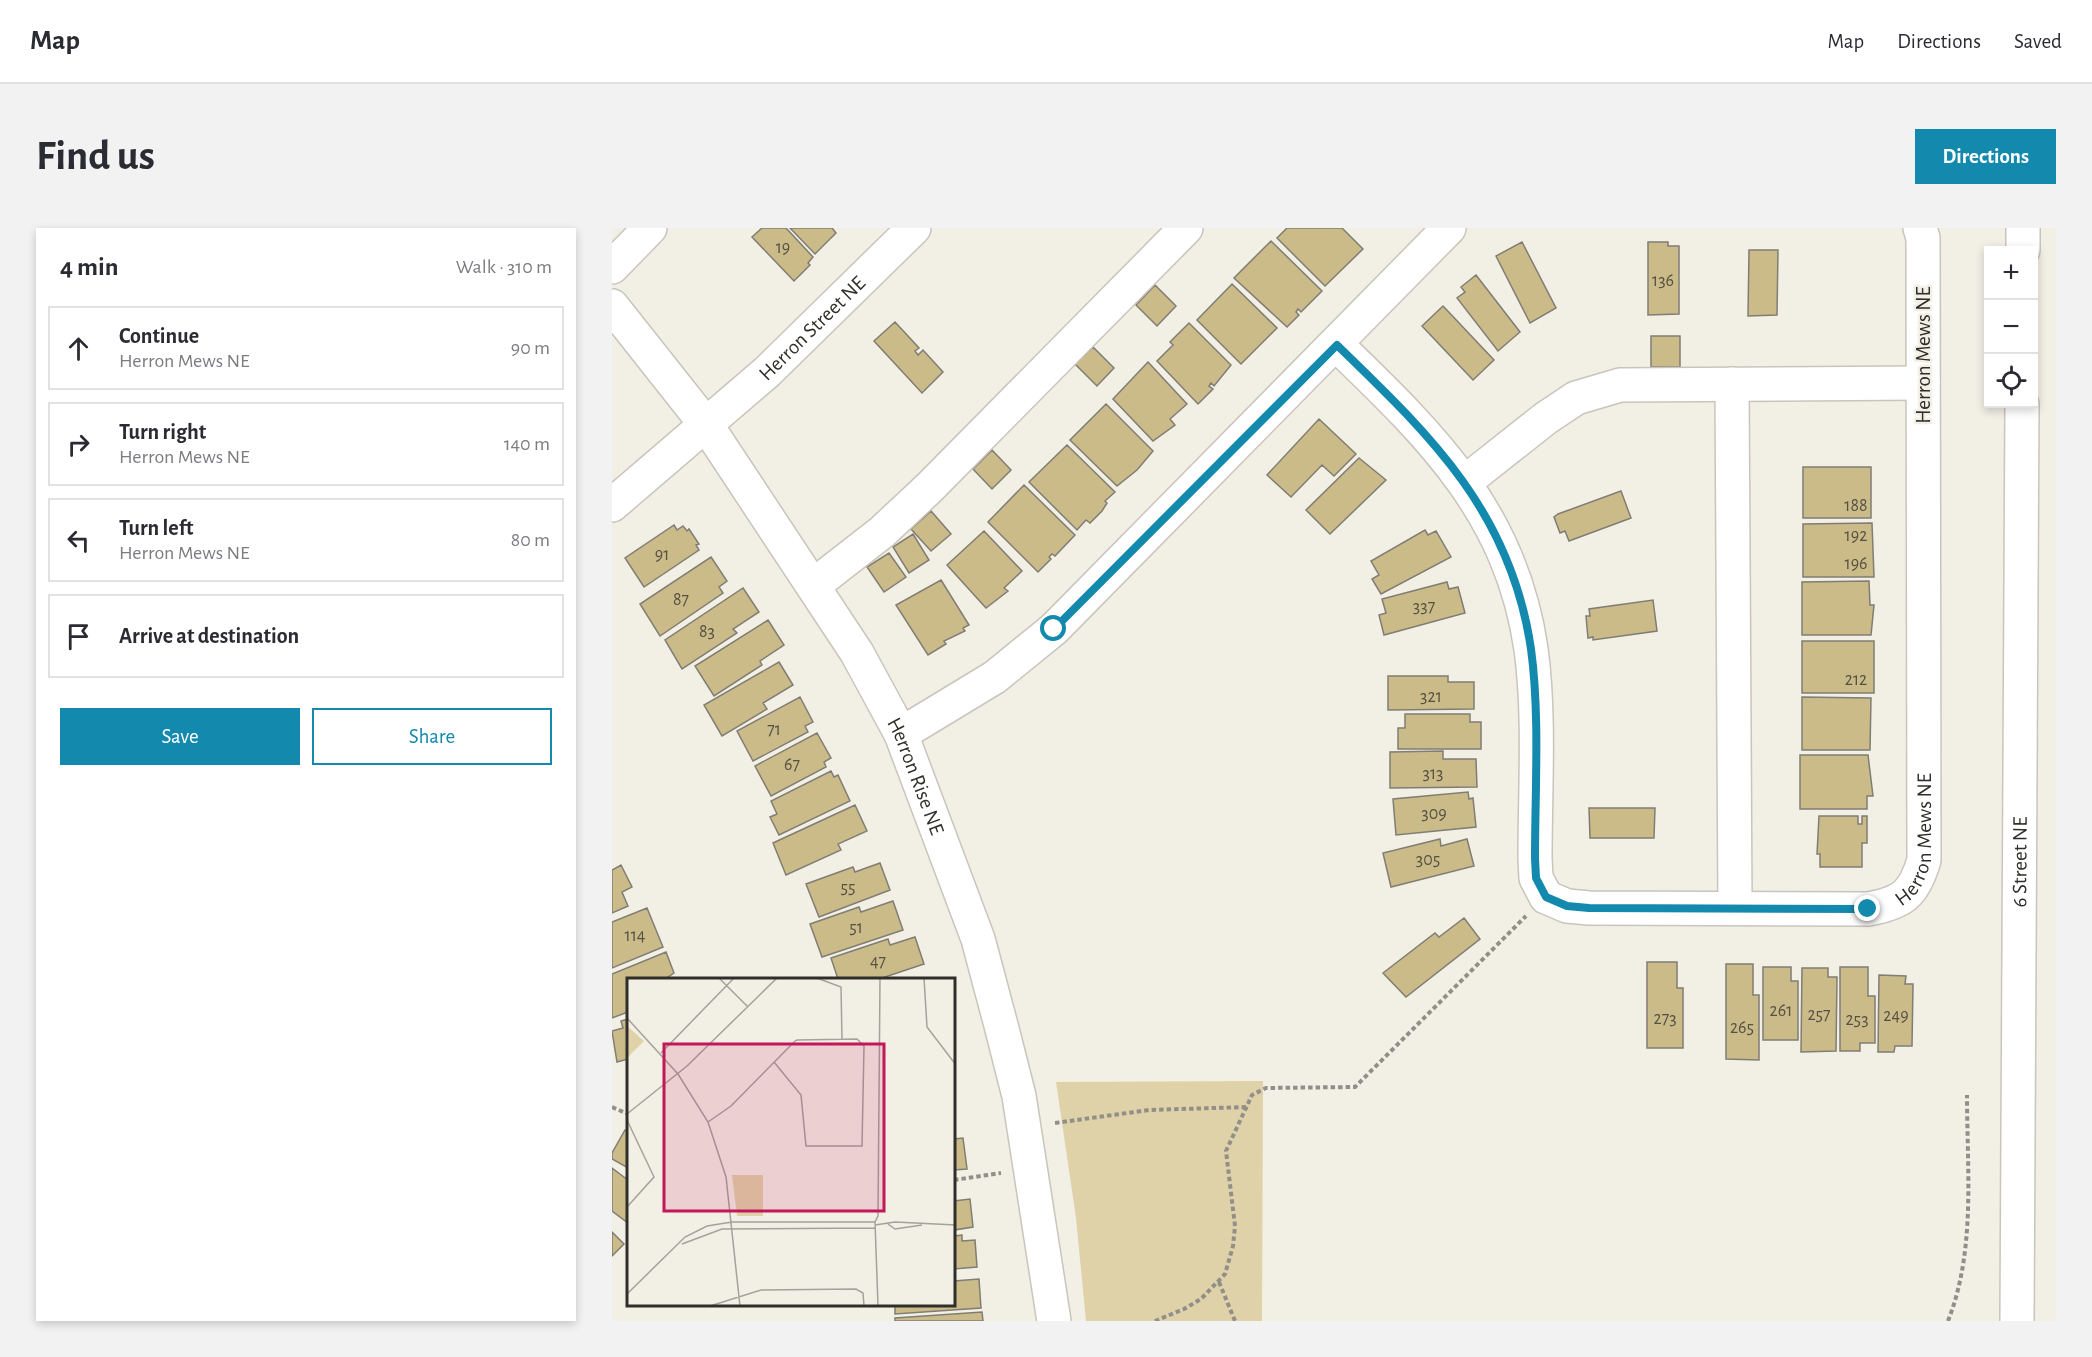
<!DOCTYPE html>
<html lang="en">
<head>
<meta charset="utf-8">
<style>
	:root { --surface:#fff; --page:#f2f2f3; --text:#2b2b33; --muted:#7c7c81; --line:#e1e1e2; --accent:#1389ad }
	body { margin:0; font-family:"Alegreya Sans",sans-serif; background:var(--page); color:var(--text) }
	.controls { position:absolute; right:18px; top:18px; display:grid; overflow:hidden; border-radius:0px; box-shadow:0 3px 9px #0003 }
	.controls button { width:54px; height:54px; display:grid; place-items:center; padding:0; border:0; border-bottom:2px solid var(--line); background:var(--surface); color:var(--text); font:30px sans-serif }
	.stop { position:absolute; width:18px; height:18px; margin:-14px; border:4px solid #1389ad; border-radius:50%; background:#fff }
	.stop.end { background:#1389ad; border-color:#fff; box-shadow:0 2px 6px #0008 }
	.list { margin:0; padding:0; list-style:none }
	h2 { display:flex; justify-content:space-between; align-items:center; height:78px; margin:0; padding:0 24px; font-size:26px }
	h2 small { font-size:20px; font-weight:400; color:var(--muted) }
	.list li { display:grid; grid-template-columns:39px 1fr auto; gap:18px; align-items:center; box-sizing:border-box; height:84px; margin:0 12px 12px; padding:0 12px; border:2px solid var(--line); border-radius:0px }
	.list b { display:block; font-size:22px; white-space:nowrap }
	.list p { margin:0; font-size:20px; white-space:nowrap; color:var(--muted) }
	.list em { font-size:20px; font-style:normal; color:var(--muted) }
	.actions { display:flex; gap:12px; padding:18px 24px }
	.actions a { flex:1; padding:14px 0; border:2px solid var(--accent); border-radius:0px; text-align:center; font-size:21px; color:var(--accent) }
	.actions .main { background:var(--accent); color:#fff }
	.icon { flex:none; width:33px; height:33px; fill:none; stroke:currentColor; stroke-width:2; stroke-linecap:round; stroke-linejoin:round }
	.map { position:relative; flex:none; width:1444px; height:1093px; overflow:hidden; border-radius:0px }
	header { display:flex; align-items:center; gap:36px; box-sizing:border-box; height:84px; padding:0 30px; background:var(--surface); border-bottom:2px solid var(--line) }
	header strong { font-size:28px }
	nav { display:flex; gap:33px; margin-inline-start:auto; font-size:21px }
	.intro { display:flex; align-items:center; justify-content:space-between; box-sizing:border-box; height:144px; padding:0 36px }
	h1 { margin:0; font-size:42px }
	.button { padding:15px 27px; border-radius:0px; background:var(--accent); color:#fff; font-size:21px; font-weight:700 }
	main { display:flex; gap:36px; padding:0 36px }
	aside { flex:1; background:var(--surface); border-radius:0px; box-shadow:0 3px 9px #0003 }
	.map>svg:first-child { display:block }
	.green { fill:#e0d2a8 }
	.building { fill:#cbbb89; stroke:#807d74; stroke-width:1.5 }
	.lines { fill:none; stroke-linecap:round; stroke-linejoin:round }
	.minor-casing { stroke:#c9c5bc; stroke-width:36 }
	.path { stroke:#918f88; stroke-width:4; stroke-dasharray:4.5 3; stroke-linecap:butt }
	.minor { stroke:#fff; stroke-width:33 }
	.route { stroke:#1389ad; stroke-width:8 }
	.labels { text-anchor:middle; stroke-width:5; stroke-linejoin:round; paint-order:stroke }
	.number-label { font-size:18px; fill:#565142 }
	.street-label { font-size:21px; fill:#2f2e2a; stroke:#f2efe5 }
	.inset-road { fill:none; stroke:#a4a29a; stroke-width:1.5 }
	.view { fill:#c2185b; fill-opacity:0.15; stroke:#c2185b; stroke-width:3 }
	.inset-edge { fill:none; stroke:#2f2e2a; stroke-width:3 }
</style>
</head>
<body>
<header>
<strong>Map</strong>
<nav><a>Map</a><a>Directions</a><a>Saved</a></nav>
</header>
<div class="intro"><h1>Find us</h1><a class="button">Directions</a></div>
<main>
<aside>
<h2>4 min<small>Walk · 310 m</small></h2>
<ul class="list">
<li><svg class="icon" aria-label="ahead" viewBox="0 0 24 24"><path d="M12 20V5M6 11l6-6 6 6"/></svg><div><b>Continue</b><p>Herron Mews NE</p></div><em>90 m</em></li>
<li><svg class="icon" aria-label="right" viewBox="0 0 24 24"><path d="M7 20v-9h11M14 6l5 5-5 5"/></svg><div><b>Turn right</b><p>Herron Mews NE</p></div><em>140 m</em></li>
<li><svg class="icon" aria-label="left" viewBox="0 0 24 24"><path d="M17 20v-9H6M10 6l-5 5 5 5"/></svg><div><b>Turn left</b><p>Herron Mews NE</p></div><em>80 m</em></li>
<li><svg class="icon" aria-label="arrive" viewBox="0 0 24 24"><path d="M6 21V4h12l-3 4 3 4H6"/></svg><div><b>Arrive at destination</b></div></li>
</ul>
<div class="actions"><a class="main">Save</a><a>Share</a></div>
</aside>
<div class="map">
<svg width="1444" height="1093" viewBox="0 0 1444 1093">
	<rect width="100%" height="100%" fill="#f2efe5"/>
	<path class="green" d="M 651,853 L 650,1093 L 474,1093 L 464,990 L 444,854 Z"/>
	<path class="building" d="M 150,0 L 174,0 L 201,29 L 196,35 L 198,37 L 182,53 L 140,9 Z
		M 178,0 L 220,0 L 224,5 L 203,26 Z
		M 675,0 L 730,0 L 751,21 L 713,58 L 665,10 Z
		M 659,13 L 710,63 L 689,84 L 686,81 L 684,84 L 687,87 L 675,99 L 622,50 Z
		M 910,14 L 944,80 L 918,95 L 884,28 Z
		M 1036,14 L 1056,14 L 1056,18 L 1067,18 L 1067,86 L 1036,87 Z
		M 1137,22 L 1166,22 L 1165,87 L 1136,88 Z
		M 864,47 L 908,104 L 886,123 L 845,70 L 853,64 L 849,59 Z
		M 620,56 L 665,100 L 629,136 L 585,92 Z
		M 543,57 L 564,78 L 545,98 L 524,77 Z
		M 831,78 L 882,132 L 861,152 L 810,98 Z
		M 283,94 L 307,120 L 303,123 L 306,127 L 311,122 L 331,144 L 310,165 L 262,113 Z
		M 577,95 L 619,137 L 602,158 L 599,155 L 597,158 L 601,161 L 586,176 L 545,133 L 561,117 L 558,114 Z
		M 1039,108 L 1068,108 L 1068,139 L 1039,139 Z
		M 481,119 L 502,140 L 485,158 L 463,136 Z
		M 536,134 L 575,176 L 558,191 L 563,197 L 541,213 L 501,171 Z
		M 494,176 L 541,223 L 525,242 L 505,258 L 458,212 Z
		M 707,191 L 744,226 L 722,248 L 710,237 L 679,269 L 655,247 Z
		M 455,217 L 503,264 L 493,273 L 495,275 L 490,283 L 478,295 L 474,292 L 465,302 L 417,254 Z
		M 380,222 L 399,242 L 380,261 L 361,241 Z
		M 747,230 L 774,252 L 718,306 L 694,282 Z
		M 1191,239 L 1259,239 L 1259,290 L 1191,290 Z
		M 412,257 L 463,307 L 443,328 L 440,326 L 437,329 L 439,331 L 426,344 L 376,294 Z
		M 1009,263 L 1019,290 L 957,313 L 953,303 L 948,305 L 942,289 L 946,286 Z
		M 319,283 L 339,306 L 319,323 L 299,301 Z
		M 1260,295 L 1262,349 L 1191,349 L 1191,296 Z
		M 62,297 L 65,302 L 71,298 L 75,303 L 77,301 L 87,316 L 84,317 L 87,322 L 32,359 L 13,330 Z
		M 813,302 L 816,307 L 824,303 L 839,329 L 769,366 L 760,351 L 767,347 L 759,333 Z
		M 372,303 L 410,343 L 392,360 L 396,363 L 374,380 L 335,337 Z
		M 301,306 L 317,332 L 297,345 L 281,319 Z
		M 277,325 L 294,349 L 272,364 L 255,339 Z
		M 99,329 L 115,353 L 107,359 L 111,365 L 48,408 L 28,376 Z
		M 329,352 L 357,397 L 351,400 L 353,403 L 332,413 L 334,416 L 316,427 L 284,377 Z
		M 1257,353 L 1258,377 L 1262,377 L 1259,407 L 1190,407 L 1190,354 Z
		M 835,354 L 837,361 L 846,359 L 853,385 L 772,407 L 767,387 L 774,385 L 770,371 Z
		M 131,360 L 147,384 L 121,401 L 125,405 L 70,441 L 53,412 Z
		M 1041,372 L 1045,403 L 981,412 L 981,409 L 976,410 L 974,388 L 978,388 L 977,381 Z
		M 156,392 L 172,417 L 148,433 L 150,437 L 102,468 L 83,438 Z
		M 1190,413 L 1262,413 L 1262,465 L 1190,465 Z
		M 167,434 L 181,457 L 151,475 L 155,481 L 110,508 L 92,477 Z
		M 776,448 L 836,448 L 836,454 L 862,454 L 862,481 L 776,482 Z
		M 188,469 L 201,494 L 193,498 L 196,504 L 141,533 L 125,503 Z
		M 1190,469 L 1259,470 L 1258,522 L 1190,522 Z
		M 793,486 L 858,486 L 858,494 L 869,494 L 869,521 L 786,521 L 786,500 L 793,500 Z
		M 205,505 L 219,530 L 212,534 L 214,539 L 159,568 L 143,538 Z
		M 831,523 L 831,531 L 864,531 L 865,559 L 778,560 L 778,524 Z
		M 1188,527 L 1256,527 L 1261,568 L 1255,568 L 1255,581 L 1188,581 Z
		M 219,543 L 222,549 L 226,547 L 238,573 L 167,607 L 158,589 L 165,586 L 159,573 Z
		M 856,564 L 857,571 L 861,570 L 864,599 L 784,607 L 781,571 Z
		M 243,577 L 255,603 L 226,616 L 229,622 L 174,647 L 161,615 Z
		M 977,580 L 1043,580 L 1042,610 L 978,610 Z
		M 1207,588 L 1246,588 L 1246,596 L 1250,596 L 1250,588 L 1255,588 L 1255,615 L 1250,615 L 1250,639 L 1208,639 L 1208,626 L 1205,626 Z
		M 828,611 L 829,618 L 855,611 L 862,638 L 779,659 L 771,625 Z
		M 268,635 L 278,662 L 207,689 L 194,656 L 241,639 L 243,644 Z
		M 9,637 L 20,659 L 10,664 L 16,678 L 0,685 L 0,642 Z
		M 281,673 L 291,702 L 210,729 L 198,696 L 247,679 L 249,684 Z
		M 35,680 L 51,719 L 0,740 L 0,694 Z
		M 852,690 L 868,711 L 794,769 L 771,745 L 823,705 L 827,709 Z
		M 303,709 L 312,736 L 267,751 L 226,751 L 219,730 L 276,711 L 278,717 Z
		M 54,724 L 62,745 L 53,751 L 16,751 L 16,784 L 0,790 L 0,746 Z
		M 1035,734 L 1065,734 L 1065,760 L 1071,760 L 1071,820 L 1035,820 Z
		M 1114,736 L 1141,736 L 1141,767 L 1147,767 L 1147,832 L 1114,831 Z
		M 1151,739 L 1179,739 L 1179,753 L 1186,753 L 1186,812 L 1151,812 Z
		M 1228,739 L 1256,739 L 1256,768 L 1263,768 L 1263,815 L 1248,815 L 1248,823 L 1228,823 Z
		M 1190,740 L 1216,740 L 1216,749 L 1225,749 L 1224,823 L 1189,824 Z
		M 1267,747 L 1294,748 L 1293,756 L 1301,756 L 1300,818 L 1283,818 L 1282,824 L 1266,824 Z
		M 16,791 L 16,831 L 5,834 L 0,803 L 11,800 L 9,793 Z
		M 13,902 L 16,904 L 16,940 L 0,931 L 0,925 Z
		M 351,910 L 355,941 L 342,942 L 342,911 Z
		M 0,940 L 16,952 L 16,995 L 0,983 Z
		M 358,971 L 361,999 L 342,1002 L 342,973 Z
		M 0,1004 L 12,1016 L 0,1028 Z
		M 350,1007 L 350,1013 L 363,1012 L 365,1039 L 342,1041 L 342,1008 Z
		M 367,1051 L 369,1080 L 283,1086 L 283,1076 L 342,1076 L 342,1053 Z
		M 370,1084 L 371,1093 L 283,1093 L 283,1090 Z"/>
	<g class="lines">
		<g class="minor-casing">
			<g id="minor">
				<path d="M 1411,22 L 1411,0"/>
				<path d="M 0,39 L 38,0"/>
				<path id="s1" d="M 0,78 L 95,198 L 245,425 L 289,506 L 366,711 L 390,801 L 407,868 L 442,1093"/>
				<path id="s2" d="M 725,117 C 819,208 899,284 919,421 C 928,487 923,562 923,630 L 924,650 L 934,669 L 955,678 L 977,680 L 1256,681 C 1291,675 1302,666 1312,632 L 1311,10 L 1308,0"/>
				<path d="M 1120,156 L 1123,680"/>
				<path d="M 853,254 L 934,190 L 964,170 L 1008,157 L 1311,155"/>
				<path id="s3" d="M 0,277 L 155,144 L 302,0"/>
				<path d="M 202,357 L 270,304 L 317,260 L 574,0"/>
				<path d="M 289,506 L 383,449 L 442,401 L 837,0"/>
				<path id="s4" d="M 1405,1093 L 1410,176"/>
			</g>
		</g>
		<path class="path" d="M 0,879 L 16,886
			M 443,895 L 537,882 L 635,879
			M 342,952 L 389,945
			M 607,1054 L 623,1093
			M 543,1093 L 572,1081 L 589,1071 L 613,1046 L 621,1018 L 623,998 L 614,923 L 640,867 L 654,860 L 743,859 L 914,688
			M 1336,1093 C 1364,1022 1355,942 1355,867"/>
		<use href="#minor" class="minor"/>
	</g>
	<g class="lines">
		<path class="route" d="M 442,401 L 725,117 C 819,208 899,284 919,421 C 928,487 923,562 923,630 L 924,650 L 934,669 L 955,678 L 977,680 L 1256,681"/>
	</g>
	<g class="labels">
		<g class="number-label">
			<text x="171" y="25">19</text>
			<text x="1051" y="58">136</text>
			<text x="1244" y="283">188</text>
			<text x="1244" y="313">192</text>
			<text x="50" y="332">91</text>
			<text x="1244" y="341">196</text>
			<text x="69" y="377">87</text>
			<text x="812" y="384">337</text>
			<text x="95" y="409">83</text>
			<text x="1244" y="457">212</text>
			<text x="819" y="474">321</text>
			<text x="162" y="507">71</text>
			<text x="180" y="542">67</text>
			<text x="821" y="551">313</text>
			<text x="822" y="591">309</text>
			<text x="816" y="637">305</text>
			<text x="236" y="665">55</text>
			<text x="244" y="705">51</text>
			<text x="23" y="713">114</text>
			<text x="266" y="739">47</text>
			<text x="1169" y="788">261</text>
			<text x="1207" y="792">257</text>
			<text x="1284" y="793">249</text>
			<text x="1053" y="796">273</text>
			<text x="1245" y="797">253</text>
			<text x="1130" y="805">265</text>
		</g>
		<g class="street-label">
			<text dy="7" stroke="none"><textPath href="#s3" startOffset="267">Herron Street NE</textPath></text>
			<text transform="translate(1311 127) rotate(-90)" y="7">Herron Mews NE</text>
			<text dy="7" stroke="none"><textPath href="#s1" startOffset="562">Herron Rise NE</textPath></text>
			<text dy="7" stroke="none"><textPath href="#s2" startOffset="1042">Herron Mews NE</textPath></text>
			<text dy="7" stroke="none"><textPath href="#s4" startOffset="459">6 Street NE</textPath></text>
		</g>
	</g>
	<g transform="translate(15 750)">
		<rect width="328" height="328" fill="#f2efe5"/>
		<path d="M 0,48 L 17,63 L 0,80 ZM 105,197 L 136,197 L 136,238 L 110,238 Z" fill="#e0d2a8"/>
		<path class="inset-road" d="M 92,0 L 121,29M 190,0 L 214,9 L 215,61M 297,0 L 300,49 L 329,87M 0,40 L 51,96 L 81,144 L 99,199 L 113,328M 34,75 L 107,0M 0,136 L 60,88 L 150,0M 0,142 L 27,199 L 0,229M 81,144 L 104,128 L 168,63 L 170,62 L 230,61 L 237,68 L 235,168 L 179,168 L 174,117 L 147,84M 261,246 L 268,251 L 295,247M 248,247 L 268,244 L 329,247M 55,266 L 95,251 L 248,250M 0,316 L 58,259 L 80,248 L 105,244 L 248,244M 83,328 L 134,312 L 229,311 L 236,315 L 237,328M 251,328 L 248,244 L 251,238 L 253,0"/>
		<path class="view" d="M 37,66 L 257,66 L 257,233 L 37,233 Z"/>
		<rect width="328" height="328" class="inset-edge"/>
	</g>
</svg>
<div class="controls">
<button>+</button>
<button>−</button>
<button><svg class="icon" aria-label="locate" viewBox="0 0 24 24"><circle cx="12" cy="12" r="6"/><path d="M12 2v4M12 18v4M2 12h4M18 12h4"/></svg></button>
</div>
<div class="stop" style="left:442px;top:401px"></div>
<div class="stop end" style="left:1256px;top:681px"></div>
</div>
</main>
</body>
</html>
